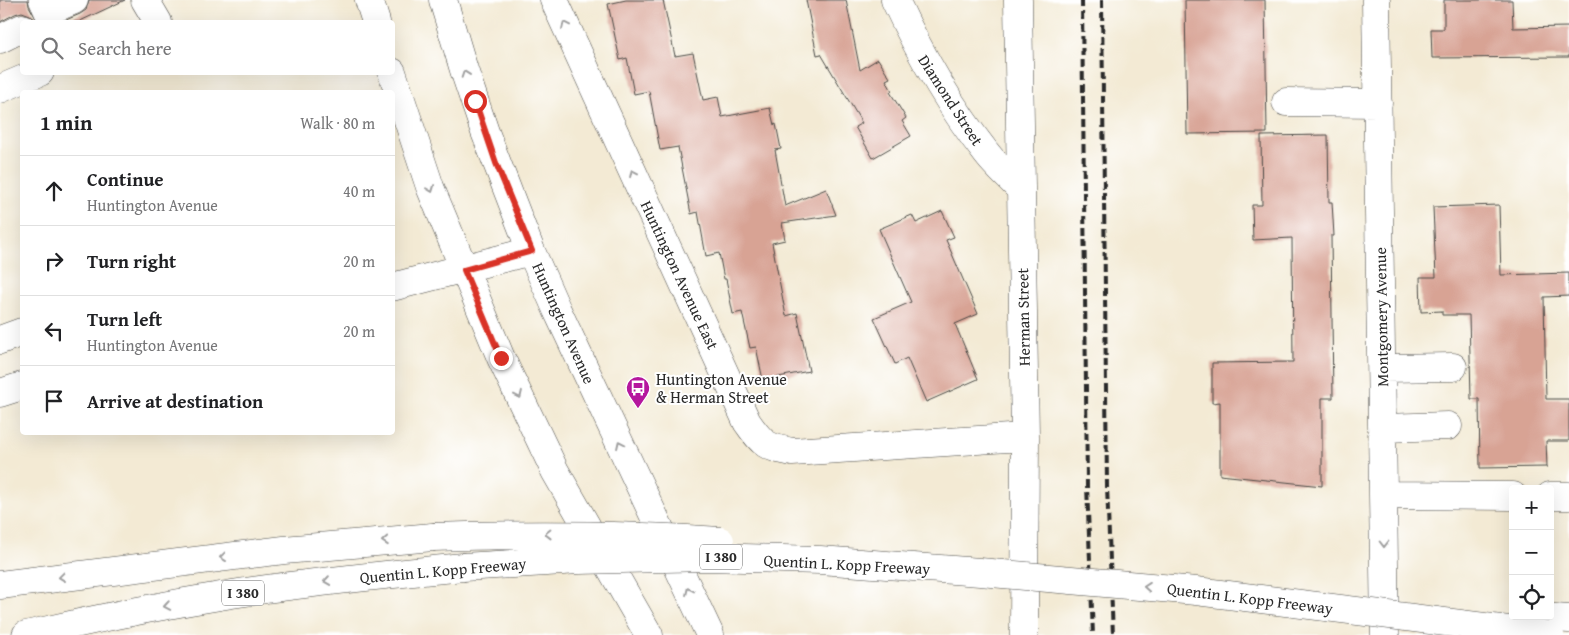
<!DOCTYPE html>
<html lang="en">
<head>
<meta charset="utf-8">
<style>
	:root { --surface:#fff; --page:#f2f2f2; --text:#202124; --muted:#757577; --line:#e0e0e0 }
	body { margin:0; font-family:"Gentium Book Plus",serif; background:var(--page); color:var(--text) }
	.controls { position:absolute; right:15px; bottom:15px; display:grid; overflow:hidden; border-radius:5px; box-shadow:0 5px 20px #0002 }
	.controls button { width:45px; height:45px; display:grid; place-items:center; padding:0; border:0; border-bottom:1px solid var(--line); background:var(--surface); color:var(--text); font:25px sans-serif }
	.stop { position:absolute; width:15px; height:15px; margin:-11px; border:4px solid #d93025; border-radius:50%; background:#fff }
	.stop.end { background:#d93025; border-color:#fff; box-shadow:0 1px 5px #0008 }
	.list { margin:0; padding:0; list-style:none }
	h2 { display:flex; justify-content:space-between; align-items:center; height:65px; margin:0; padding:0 20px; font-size:21px }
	h2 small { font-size:16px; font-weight:400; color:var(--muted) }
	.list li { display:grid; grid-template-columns:32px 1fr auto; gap:15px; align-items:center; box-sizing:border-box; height:70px; padding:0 20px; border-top:1px solid var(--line) }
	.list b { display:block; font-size:19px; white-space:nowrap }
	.list p { margin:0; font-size:16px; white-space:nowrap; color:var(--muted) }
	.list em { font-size:16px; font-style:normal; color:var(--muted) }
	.icon { flex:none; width:28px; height:28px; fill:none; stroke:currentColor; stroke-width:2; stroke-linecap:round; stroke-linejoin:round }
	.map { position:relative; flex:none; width:1569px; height:635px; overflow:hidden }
	.search { position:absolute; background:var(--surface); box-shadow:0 5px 20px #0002; left:20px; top:20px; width:375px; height:55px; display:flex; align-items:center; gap:12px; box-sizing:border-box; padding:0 18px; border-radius:5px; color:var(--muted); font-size:19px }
	.panel { position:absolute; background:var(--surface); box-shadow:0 5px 20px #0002; left:20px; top:90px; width:375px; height:345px; border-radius:5px }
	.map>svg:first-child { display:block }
	.building { fill:#d8a394 }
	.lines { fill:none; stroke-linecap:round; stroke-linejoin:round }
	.minor-casing { stroke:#494844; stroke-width:29 }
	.highway-casing { stroke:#494844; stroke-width:29 }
	.minor { stroke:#fff; stroke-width:28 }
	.highway { stroke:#fff; stroke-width:28 }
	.rail { stroke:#2b2b2b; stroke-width:4; stroke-dasharray:8 4; stroke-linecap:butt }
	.highway-bridge-casing { stroke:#494844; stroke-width:29; stroke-linecap:butt }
	.highway-bridge { stroke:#fff; stroke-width:28 }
	.oneway { stroke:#a0a0a0 }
	.route { stroke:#d93025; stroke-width:6 }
	.labels { text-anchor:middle; stroke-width:4; stroke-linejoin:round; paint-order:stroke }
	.shield { fill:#fff; stroke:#6b6b6b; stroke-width:1 }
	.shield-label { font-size:15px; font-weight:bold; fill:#2b2b2b }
	.street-label { font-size:16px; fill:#2b2b2b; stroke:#fff }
	.poi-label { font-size:16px; fill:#2b2b2b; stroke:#fff; text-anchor:start }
</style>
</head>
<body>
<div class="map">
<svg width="1569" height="635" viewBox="0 0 1569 635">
	<rect width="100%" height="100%" fill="#fff"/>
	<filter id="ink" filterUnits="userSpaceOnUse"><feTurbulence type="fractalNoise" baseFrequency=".02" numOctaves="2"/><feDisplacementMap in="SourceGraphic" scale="10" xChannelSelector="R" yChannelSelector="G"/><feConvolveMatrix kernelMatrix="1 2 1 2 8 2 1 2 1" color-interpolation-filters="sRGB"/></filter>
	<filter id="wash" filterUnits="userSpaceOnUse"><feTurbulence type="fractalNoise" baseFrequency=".0096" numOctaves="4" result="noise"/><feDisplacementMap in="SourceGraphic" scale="20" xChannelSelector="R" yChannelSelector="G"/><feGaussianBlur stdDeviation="1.12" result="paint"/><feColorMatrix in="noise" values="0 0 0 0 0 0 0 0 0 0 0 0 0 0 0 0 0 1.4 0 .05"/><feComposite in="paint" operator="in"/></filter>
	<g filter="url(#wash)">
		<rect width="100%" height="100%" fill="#f3ead4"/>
		<g id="blocks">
			<path class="building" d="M 0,0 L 28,0 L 29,6 L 38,22 L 30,15 L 22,12 L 15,14 L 0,22 Z
				M 89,0 L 125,0 L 78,22 L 61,22 L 80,14 L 86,10 Z
				M 626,0 L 663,0 L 675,56 L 693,53 L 703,100 L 718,97 L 722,117 L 770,108 L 774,125 L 776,124 L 781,149 L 775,150 L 785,206 L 826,189 L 836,215 L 782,223 L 785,240 L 772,243 L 786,316 L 797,313 L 809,371 L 763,380 L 756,347 L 750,348 L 742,312 L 733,314 L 726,279 L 724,279 L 719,253 L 706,256 L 698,212 L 691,214 L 678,147 L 660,150 L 649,91 L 634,94 L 627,58 L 620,60 L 608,4 Z
				M 806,0 L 846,0 L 860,70 L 878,59 L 890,78 L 886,80 L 892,91 L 890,92 L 906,118 L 902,121 L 911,136 L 873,158 L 855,127 L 862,123 L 821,54 L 817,55 Z
				M 1185,0 L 1265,0 L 1267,133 L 1187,134 Z
				M 1444,0 L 1512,0 L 1513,28 L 1569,27 L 1569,57 L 1432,58 L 1431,29 L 1444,29 Z
				M 1328,135 L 1329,202 L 1332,202 L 1334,236 L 1331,236 L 1333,398 L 1322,398 L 1322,486 L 1220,475 L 1220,402 L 1212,403 L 1212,363 L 1293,362 L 1292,238 L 1253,240 L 1252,205 L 1262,205 L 1261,136 Z
				M 1499,205 L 1501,275 L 1569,273 L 1569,296 L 1544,297 L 1546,399 L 1569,399 L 1569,441 L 1546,441 L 1547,467 L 1480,468 L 1479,399 L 1471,399 L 1469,315 L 1442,315 L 1442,311 L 1421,312 L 1420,277 L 1436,277 L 1433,207 Z
				M 942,211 L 954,237 L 946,240 L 978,314 L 955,324 L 978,379 L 926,402 L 907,358 L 895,364 L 874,318 L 911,302 L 879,229 L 912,215 L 916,223 Z"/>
		</g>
	</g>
	<g filter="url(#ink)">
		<use href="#blocks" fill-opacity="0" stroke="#494844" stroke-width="1"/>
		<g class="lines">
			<g class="minor-casing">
				<path id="minor" d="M 43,0 L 48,11 L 74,0
					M 145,0 L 158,22
					M 369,0 L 376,22
					M 443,0 L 464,70 L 485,132 L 531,251 L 557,310 L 710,635
					M 554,0 L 747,422 C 763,445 766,447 792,452 L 1025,437
					M 895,0 C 920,54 950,107 987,154 C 997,167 1010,178 1021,190
					M 1018,0 L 1025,437 L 1024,635
					M 1376,0 L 1385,635
					M 0,39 L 22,28
					M 392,72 L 430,187 L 501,358 L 555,471 L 649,635
					M 0,89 L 40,72
					M 1286,102 L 1378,103
					M 392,287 L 531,251
					M 0,340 L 22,332
					M 1382,368 L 1453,367
					M 0,393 L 22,386
					M 1383,428 L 1448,426
					M 1384,495 L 1513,496
					M 1550,496 L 1569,496"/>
			</g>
			<g class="highway-casing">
				<path id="highway" d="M 0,585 L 284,550 L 433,537
					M 1527,616 L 1569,619
					M 26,635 C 94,619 163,605 232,594 C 308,582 386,575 463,567"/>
			</g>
			<use href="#minor" class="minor"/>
			<use href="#highway" class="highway"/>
			<path class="rail" d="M 1082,0 L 1087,486 L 1093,635
				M 1102,0 L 1107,486 L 1113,635"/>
			<g class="highway-bridge-casing">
				<path id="highway-bridge" d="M 433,537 C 530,534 623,534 720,541
					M 463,567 L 579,560 L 708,557 L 820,560 L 980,572 L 1196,591 L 1550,635"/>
			</g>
			<use href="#highway-bridge" class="highway-bridge"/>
		</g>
		<defs><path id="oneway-chevron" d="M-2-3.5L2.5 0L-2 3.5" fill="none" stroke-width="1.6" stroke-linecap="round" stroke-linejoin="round" transform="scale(1.25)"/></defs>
		<g class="oneway">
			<use href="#oneway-chevron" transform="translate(565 25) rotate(-115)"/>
			<use href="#oneway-chevron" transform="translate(465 74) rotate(-109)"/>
			<use href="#oneway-chevron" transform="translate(633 173) rotate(-115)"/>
			<use href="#oneway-chevron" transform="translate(431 189) rotate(69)"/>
			<use href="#oneway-chevron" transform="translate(519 395) rotate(65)"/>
			<use href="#oneway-chevron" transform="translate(620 444) rotate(-115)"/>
			<use href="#oneway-chevron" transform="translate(548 534) rotate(179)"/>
			<use href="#oneway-chevron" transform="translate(385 541) rotate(176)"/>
			<use href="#oneway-chevron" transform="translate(1384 544) rotate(90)"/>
			<use href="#oneway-chevron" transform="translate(223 557) rotate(173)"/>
			<use href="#oneway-chevron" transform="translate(62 577) rotate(173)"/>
			<use href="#oneway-chevron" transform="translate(327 581) rotate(172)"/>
			<use href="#oneway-chevron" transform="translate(1147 587) rotate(-175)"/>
			<use href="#oneway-chevron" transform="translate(689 591) rotate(-115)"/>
			<use href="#oneway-chevron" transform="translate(167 606) rotate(170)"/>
		</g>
	</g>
	<g class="lines" filter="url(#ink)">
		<path class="route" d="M 475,101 L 496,163 L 532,251 L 464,270 L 501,358"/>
	</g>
	<defs>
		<g id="bus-pin" transform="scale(1.25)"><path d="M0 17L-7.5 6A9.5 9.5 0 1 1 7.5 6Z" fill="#b5179e" stroke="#fff"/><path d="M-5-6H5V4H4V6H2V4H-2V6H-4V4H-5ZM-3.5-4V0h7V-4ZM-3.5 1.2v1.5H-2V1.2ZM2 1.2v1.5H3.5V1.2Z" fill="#fff"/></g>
	</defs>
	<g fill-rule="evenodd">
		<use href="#bus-pin" x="638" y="388"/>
	</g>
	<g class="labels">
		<g class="shield">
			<rect x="700" y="544.5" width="42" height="25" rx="4"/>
			<rect x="222" y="580.5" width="42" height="25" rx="4"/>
		</g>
		<g class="shield-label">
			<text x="721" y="562">I 380</text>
			<text x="243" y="598">I 380</text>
		</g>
		<g class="street-label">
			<text transform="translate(951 100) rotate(57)" y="6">Diamond Street</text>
			<text transform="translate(680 275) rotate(65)" y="6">Huntington Avenue East</text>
			<text transform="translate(1023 317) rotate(-91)" y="6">Herman Street</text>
			<text transform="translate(1381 317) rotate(-91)" y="6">Montgomery Avenue</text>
			<text transform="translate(564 323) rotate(66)" y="6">Huntington Avenue</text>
			<text transform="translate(847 564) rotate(3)" y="6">Quentin L. Kopp Freeway</text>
			<text transform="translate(443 570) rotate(-5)" y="6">Quentin L. Kopp Freeway</text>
			<text transform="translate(1250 598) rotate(7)" y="6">Quentin L. Kopp Freeway</text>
		</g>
		<g class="poi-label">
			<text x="656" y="385">Huntington Avenue<tspan x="656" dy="18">&amp; Herman Street</tspan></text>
		</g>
	</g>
</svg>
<div class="controls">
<button>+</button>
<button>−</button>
<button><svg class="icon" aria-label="locate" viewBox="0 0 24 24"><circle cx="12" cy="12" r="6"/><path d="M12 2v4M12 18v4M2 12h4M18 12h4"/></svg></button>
</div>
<div class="stop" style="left:475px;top:101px"></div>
<div class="stop end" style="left:501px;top:358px"></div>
<div class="search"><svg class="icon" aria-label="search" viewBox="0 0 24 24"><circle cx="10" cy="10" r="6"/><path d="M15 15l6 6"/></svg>Search here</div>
<section class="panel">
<h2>1 min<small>Walk · 80 m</small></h2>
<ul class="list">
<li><svg class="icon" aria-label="ahead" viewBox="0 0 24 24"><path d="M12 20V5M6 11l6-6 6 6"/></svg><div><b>Continue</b><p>Huntington Avenue</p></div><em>40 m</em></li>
<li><svg class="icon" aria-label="right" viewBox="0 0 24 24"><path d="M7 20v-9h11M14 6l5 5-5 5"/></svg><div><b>Turn right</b></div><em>20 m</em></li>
<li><svg class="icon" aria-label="left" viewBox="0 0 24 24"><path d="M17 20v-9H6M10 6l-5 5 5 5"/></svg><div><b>Turn left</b><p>Huntington Avenue</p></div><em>20 m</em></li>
<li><svg class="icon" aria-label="arrive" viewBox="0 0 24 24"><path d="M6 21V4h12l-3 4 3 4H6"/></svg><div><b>Arrive at destination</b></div></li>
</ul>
</section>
</div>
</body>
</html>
